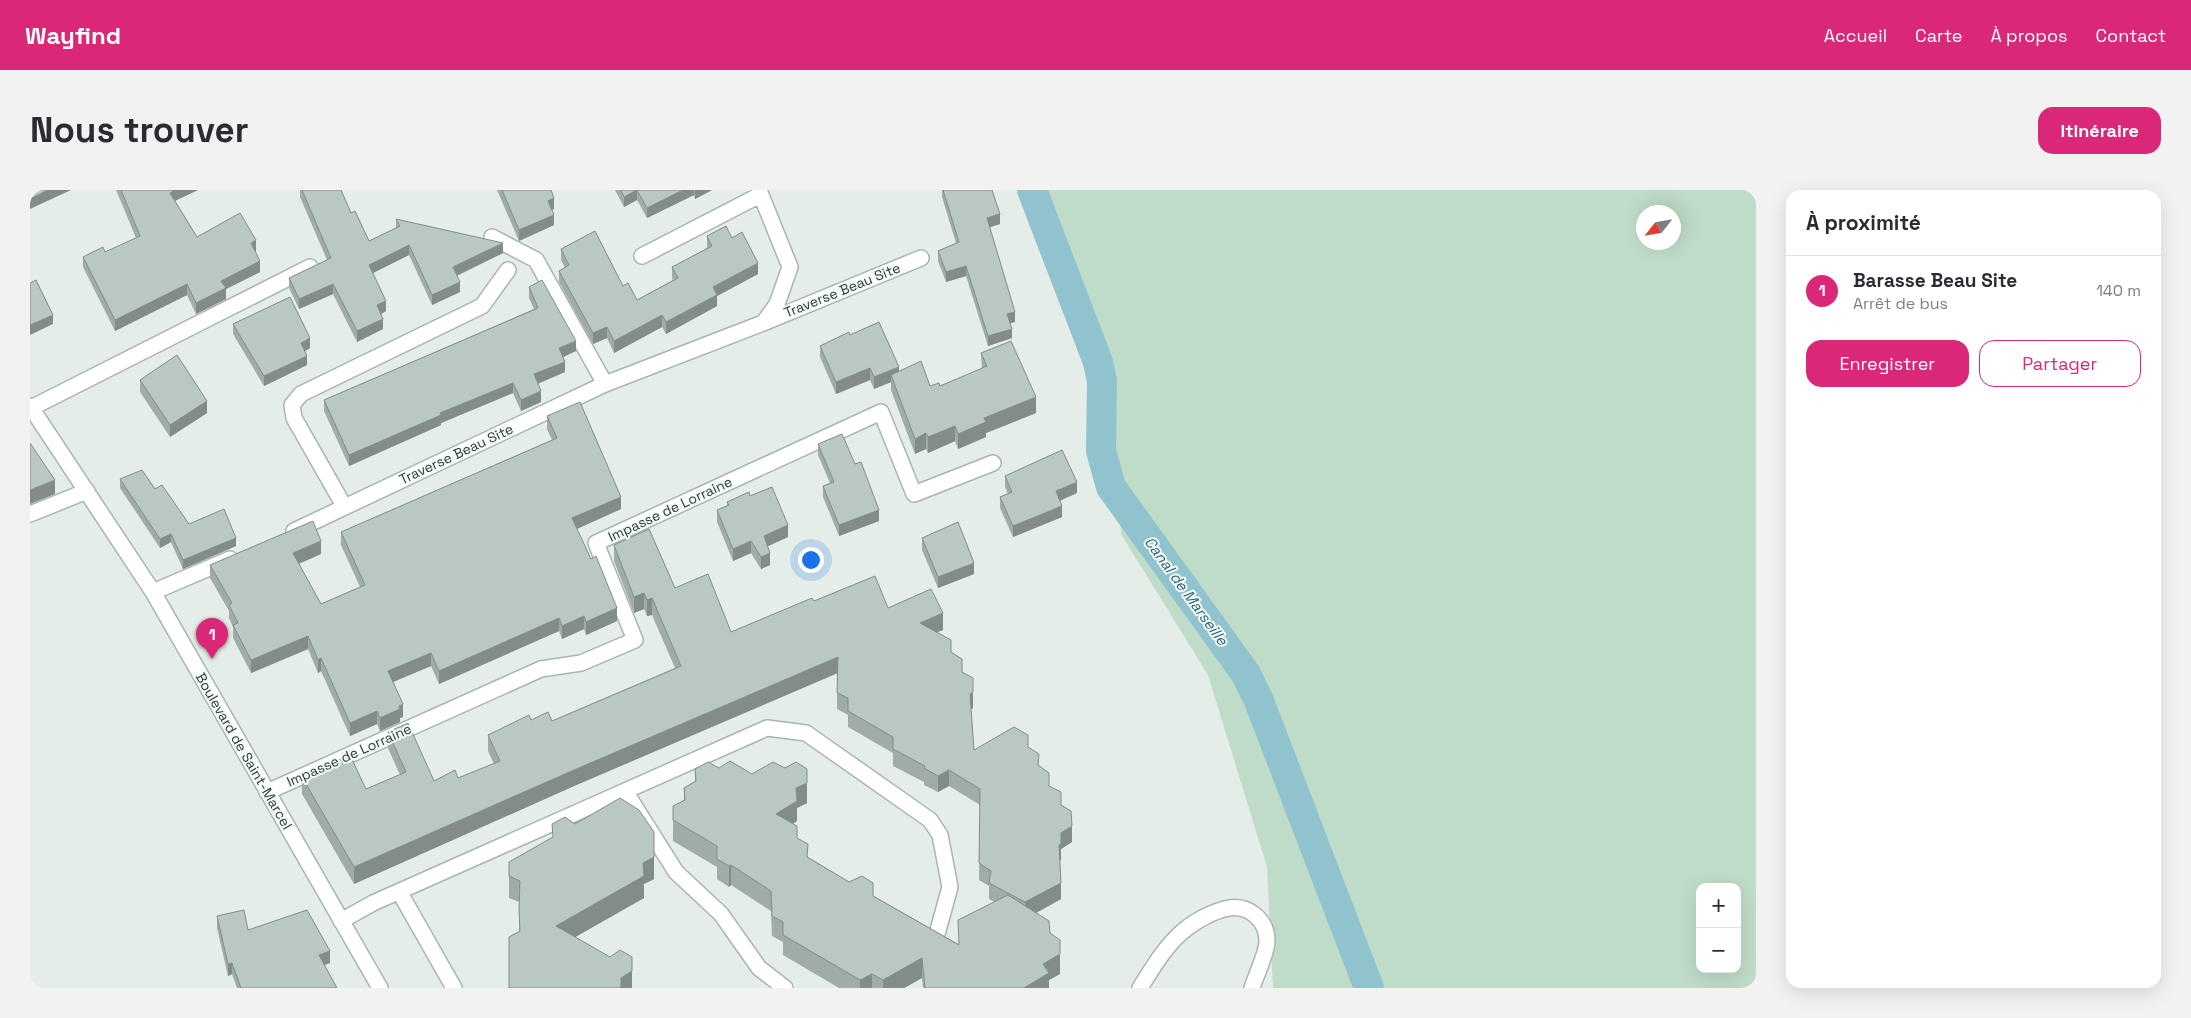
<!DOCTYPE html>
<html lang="fr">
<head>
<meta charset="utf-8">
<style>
	:root { --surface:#fff; --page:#f2f2f3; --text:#2b2b33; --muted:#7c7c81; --line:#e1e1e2; --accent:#db2777 }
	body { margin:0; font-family:"Space Grotesk",sans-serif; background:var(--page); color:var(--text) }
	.controls { position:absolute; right:15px; bottom:15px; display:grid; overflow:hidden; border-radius:10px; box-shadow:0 5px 20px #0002 }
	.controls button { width:45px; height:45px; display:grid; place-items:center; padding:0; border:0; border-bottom:1px solid var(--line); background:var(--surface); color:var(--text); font:25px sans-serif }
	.compass { position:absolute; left:1606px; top:15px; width:45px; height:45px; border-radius:50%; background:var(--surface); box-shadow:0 5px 20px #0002; rotate:239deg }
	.you { position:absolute; left:780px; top:369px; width:18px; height:18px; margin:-12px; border:4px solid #fff; border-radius:50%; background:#1a73e8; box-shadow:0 0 0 8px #1a73e833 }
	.badge { display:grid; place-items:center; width:32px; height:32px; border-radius:50%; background:var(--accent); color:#fff; font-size:16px; font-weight:700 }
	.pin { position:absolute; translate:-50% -41px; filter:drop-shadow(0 1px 2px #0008) }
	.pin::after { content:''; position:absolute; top:26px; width:18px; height:15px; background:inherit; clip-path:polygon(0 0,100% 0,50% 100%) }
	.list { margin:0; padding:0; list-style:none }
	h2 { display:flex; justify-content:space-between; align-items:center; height:65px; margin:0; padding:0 20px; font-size:21px }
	h2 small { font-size:16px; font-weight:400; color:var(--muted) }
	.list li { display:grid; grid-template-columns:32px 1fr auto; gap:15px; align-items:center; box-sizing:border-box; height:70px; padding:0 20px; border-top:1px solid var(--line) }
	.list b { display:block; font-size:19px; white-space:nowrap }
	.list p { margin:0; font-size:16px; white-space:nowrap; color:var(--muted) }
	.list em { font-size:16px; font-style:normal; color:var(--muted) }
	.actions { display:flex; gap:10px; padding:15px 20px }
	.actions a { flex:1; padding:11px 0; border:1px solid var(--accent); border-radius:15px; text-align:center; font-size:18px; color:var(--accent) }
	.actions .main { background:var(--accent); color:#fff }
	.map { position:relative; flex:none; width:1726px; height:798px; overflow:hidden; border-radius:15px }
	header { display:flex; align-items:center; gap:30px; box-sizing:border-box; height:70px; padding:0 25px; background:var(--accent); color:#fff }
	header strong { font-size:24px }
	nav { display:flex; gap:28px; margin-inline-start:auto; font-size:18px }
	.intro { display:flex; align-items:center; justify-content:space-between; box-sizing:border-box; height:120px; padding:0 30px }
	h1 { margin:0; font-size:35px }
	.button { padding:12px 22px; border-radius:15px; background:var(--accent); color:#fff; font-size:18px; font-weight:700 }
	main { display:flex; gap:30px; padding:0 30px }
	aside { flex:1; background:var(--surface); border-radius:15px; box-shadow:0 5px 20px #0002 }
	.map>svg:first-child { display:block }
	.green { fill:#bfdcc8; fill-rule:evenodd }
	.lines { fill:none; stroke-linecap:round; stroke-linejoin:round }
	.canal { stroke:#91c3ce; stroke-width:30 }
	.minor-casing { stroke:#a8b5b0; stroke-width:18 }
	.minor { stroke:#fff; stroke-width:15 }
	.wall { fill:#a0aca8 }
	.shaded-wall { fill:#828c88 }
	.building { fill:#bac8c3; stroke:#828c88 }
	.labels { text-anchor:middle; stroke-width:4; stroke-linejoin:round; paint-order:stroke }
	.street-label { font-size:14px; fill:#253e38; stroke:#f5faf7 }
	.water-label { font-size:15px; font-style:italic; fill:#236676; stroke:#f5faf7 }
</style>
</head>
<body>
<header>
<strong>Wayfind</strong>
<nav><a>Accueil</a><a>Carte</a><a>À propos</a><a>Contact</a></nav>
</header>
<div class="intro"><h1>Nous trouver</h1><a class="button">Itinéraire</a></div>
<main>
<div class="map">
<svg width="1726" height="798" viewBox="0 0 1726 798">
	<rect width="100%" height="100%" fill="#e5ede9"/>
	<path class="green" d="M 1002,0 L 1726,0 L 1726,798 L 1243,798 L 1237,677 L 1178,485 L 1091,344 L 1084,257 L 1067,158 L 1019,78 ZM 1614,22 L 1644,22 L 1644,52 L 1614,52 ZM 1670,697 L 1707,697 L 1707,779 L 1670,779 Z"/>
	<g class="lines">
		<path class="canal" d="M 1002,0 L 1068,172 L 1072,191 L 1071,261 L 1081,297 L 1216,484 L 1229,511 L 1339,798"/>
		<g class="minor-casing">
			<path id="minor" d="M 729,0 L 760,77 L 747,114 L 734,132
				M 462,47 L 506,70 L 575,194
				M 612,66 L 730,5
				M 0,216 L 123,402 L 350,798
				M 1,218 L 280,77
				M 314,316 L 264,228 L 262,215 L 271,204 L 452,116 L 478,80
				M 0,324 L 57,301
				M 264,341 L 575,194 L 733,133 L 891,68
				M 123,402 L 200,369
				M 595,601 L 646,682 L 691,724 L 729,778 L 755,798
				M 237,602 L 511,479 L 551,473 L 605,450 L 566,353 L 851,222 L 884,304 L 963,273
				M 370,703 L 424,798
				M 311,731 L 343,713 L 737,538 L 776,543 L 900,630 L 910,645 L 920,697 L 907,744
				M 1110,798 C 1122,779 1134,758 1151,743 C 1163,732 1183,721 1199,718 C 1219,715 1237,730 1237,751 C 1237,763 1226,785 1222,798"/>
		</g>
		<use href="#minor" class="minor"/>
	</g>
	<path class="wall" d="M 86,0 L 168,0 L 145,11 L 167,47 L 226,61 L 225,61 L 230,82 L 196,99 L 196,109 L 166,124 L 157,105 L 85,141 L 53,77 L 53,67 L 75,62 L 106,48 Z
		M 270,0 L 311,0 L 321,23 L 339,51 L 366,38 L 366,29 L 473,63 L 427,86 L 430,102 L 402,115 L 379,65 L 343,83 L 356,121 L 351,124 L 353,139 L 327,152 L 303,104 L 269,119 L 259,98 L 259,88 L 297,70 L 270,7 Z
		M 467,0 L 521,0 L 524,19 L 522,20 L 524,35 L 489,51 Z
		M 585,0 L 682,0 L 665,9 L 664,5 L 617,28 L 607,10 L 594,17 Z
		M 912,0 L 962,0 L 970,34 L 960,37 L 985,132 L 980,133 L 982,148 L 958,156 L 936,86 L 916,92 L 908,71 L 908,61 L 926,53 L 912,7 Z
		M 677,46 L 702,48 L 728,84 L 687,106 L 687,116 L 636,144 L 632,137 L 584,163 L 577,148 L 563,154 L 529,92 L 529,81 L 535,78 L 531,70 L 531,59 L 593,96 L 607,110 L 643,90 L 642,88 L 642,77 L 677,58 Z
		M 499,97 L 546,161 L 533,167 L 535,182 L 508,194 L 511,212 L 491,221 L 483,203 L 411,233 L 411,235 L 319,276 L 294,221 L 294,210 L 504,119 L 499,108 Z
		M 203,134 L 280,158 L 275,161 L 277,175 L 234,196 L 203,144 Z
		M 820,145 L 869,181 L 900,196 L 910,196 L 952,179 L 951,163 L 1006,223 L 956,243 L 956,247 L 928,259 L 925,251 L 898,263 L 896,259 L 885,264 L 861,200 L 861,192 L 844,199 L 840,190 L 806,204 L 790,167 L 790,156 Z
		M 110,190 L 177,223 L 140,247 L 110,202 Z
		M 517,226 L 591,319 L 547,339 L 587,431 L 556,445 L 554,439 L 532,449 L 529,441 L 409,494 L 401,476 L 363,492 L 373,527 L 370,528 L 370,532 L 350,541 L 347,534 L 320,546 L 291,481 L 288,483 L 278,459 L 221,483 L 203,448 L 203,437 L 199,428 L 199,421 L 180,388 L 180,375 L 291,364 L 269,374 L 291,414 L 330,397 L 311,355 L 311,342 L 522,250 L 517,239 Z
		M 788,254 L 825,274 L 849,331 L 809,346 L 793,307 L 793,296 L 800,293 L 788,265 Z
		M 975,286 L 1047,303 L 1030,311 L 1032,327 L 983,347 L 970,318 L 970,307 L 978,304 L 975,297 Z
		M 90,289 L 125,299 L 159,334 L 206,356 L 153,379 L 141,352 L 130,358 L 90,298 Z
		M 720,306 L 758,347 L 737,356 L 740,375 L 731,379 L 721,363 L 703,371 L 687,332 L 687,320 L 697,316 L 697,312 Z
		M 892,348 L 944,384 L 908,398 L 892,360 Z
		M 584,355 L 645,398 L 701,442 L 784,411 L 858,418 L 913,440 L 907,442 L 921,462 L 932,482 L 943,488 L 943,518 L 941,519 L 944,560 L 998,557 L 1009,575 L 1019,596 L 1031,615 L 1042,652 L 1031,659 L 1031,670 L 1030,671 L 1031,709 L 1006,723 L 1020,743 L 1030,784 L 1019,790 L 1019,798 L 893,798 L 892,788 L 874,798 L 809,798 L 753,765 L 753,752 L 742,746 L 741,721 L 701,695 L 699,697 L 687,689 L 687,677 L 643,651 L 643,616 L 654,610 L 654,598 L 665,591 L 665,579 L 689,578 L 722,584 L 777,613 L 767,618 L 767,631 L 763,634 L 767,648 L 778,667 L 819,692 L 928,754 L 965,712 L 959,709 L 959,696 L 949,690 L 950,615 L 919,596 L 908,602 L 894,595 L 894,592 L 863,576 L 863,563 L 818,537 L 818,525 L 807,519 L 807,483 L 544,596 L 324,694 L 272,604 L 272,587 L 336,599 L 370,585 L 358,558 L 358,542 L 404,591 L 428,588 L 464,574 L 458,561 L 458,545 L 501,530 L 522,531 L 645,478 L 622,425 L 617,426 L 614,419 L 604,423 L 584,371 Z
		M 479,672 L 624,689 L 614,694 L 614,708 L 545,747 L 602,798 L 489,742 L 489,712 L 479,708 Z
		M 187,726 L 218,740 L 300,773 L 294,775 L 307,798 L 207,798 L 202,784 L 198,786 L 187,738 Z"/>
	<path class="shaded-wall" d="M 18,0 L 41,0 L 0,19 L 0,9 Z
		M 145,0 L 168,0 L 140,13 L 140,3 Z
		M 607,0 L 607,10 L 594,17 L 594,7 Z
		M 653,0 L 664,0 L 664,5 L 617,28 L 617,18 Z
		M 665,0 L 682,0 L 665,9 Z
		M 524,8 L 524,19 L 518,21 L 518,11 Z
		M 970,24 L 970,34 L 957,38 L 957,28 Z
		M 524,25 L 524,35 L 489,51 L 489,40 Z
		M 226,50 L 226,61 L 221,64 L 221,53 Z
		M 473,53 L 473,63 L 423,87 L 423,77 Z
		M 379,55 L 379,65 L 339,85 L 339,75 Z
		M 230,71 L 230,82 L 196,99 L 196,109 L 166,124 L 166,113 L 191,91 Z
		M 728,73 L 728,84 L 687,106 L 687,116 L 636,144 L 636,132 L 683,97 Z
		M 936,76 L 936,86 L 916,92 L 916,82 Z
		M 430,92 L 430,102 L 402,115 L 402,105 Z
		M 157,94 L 157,105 L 85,141 L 85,130 Z
		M 303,94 L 303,104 L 269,119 L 269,109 Z
		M 356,111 L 356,121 L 347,126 L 347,115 Z
		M 985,122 L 985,132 L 977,134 L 977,124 Z
		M 23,125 L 23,134 L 0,145 L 0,135 Z
		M 632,125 L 632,137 L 584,163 L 584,151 Z
		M 353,129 L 353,139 L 327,152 L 327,141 Z
		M 577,137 L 577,148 L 563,154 L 563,143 Z
		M 982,139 L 982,148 L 958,156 L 958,146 Z
		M 280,148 L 280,158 L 271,163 L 271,153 Z
		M 546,151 L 546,161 L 529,169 L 529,158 Z
		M 277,166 L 277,175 L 234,196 L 234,186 Z
		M 535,172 L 535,182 L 504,195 L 504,184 Z
		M 869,177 L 869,189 L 861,185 L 861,192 L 844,199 L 844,187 Z
		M 840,178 L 840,190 L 806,204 L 806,192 Z
		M 483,193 L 483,203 L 411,233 L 411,235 L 319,276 L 319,265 L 410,223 Z
		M 511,201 L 511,212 L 491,221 L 491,210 Z
		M 1006,207 L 1006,223 L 956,243 L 956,247 L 928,259 L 928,244 L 954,228 Z
		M 177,211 L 177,223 L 140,247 L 140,235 Z
		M 925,236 L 925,251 L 898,263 L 898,247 Z
		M 896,243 L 896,259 L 885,264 L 885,249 Z
		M 25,290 L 25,304 L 0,314 L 0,300 Z
		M 1047,292 L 1047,303 L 1026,312 L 1026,301 Z
		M 591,307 L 591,319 L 542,341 L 542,328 Z
		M 1032,316 L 1032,327 L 983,347 L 983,336 Z
		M 849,320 L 849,331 L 809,346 L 809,335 Z
		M 758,335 L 758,347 L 734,358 L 734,346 Z
		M 141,344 L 141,352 L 130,358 L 130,349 Z
		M 206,348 L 206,356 L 153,379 L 153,370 Z
		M 291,351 L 291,364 L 263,376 L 263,363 Z
		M 721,351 L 721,363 L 703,371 L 703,359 Z
		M 740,363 L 740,375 L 731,379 L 731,367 Z
		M 944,373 L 944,384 L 908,398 L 908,387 Z
		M 614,403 L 614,419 L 604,423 L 604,407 Z
		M 622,408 L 622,425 L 617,426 L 617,410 Z
		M 587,418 L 587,431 L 556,445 L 556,432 Z
		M 913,423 L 913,440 L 890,449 L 890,433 Z
		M 554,426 L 554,439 L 532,449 L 532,436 Z
		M 529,428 L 529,441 L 409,494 L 409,481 Z
		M 278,446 L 278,459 L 221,483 L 221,470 Z
		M 401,463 L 401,476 L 358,494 L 358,481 Z
		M 808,467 L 808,483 L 544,596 L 324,694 L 324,677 L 544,580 Z
		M 291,468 L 291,481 L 288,483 L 288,470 Z
		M 943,502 L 943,518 L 940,520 L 940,504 Z
		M 373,514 L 373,527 L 370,528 L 370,532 L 350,541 L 350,528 L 369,516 Z
		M 347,521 L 347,534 L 320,546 L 320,533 Z
		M 919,580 L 919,596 L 908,602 L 908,586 Z
		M 777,593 L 777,613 L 767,618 L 767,631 L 746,644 L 746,624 L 766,598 Z
		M 1042,636 L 1042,652 L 1031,659 L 1031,670 L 1029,671 L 1029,655 L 1031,643 Z
		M 624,667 L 624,689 L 614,694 L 614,708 L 526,758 L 526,736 L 613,673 Z
		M 701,675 L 701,695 L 699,697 L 699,676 Z
		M 1031,693 L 1031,709 L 995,729 L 995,712 Z
		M 300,761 L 300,773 L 289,777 L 289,765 Z
		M 1030,764 L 1030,784 L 1019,790 L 1019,798 L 994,798 L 1013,774 Z
		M 892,768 L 892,788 L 874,798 L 853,798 L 853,790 Z
		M 202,773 L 202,784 L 198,786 L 198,774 Z
		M 602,781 L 602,798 L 591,798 L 591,788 Z
		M 842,784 L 842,798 L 830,798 L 830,790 Z"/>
	<path class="building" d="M 0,0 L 18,0 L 0,9 Z
		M 91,0 L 145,0 L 140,3 L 167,47 L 210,23 L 226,50 L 221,53 L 230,71 L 191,91 L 196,98 L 166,113 L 157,94 L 85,130 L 53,67 L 73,57 L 75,62 L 110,46 Z
		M 272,0 L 311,0 L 321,23 L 325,21 L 339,51 L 370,36 L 366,29 L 473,53 L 423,77 L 430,92 L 402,105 L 379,55 L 339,75 L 356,111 L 347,115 L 353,129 L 327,141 L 303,94 L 269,109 L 259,88 L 301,68 Z
		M 472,0 L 521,0 L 524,8 L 518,11 L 524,25 L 489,40 Z
		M 591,0 L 653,0 L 617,18 L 607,0 L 594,7 Z
		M 913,0 L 962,0 L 970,24 L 957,28 L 985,122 L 977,124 L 982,139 L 958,146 L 936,76 L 916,82 L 908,61 L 929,52 Z
		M 696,36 L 702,48 L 712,42 L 728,73 L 683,97 L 687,105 L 636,132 L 632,125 L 584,151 L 577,137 L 563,143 L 529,81 L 539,75 L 531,59 L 565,41 L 593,96 L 598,93 L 607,110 L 648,88 L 642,77 L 682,56 L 677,46 Z
		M 6,90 L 23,125 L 0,135 L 0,93 Z
		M 512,90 L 546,151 L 529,158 L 535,172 L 504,184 L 511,201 L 491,210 L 483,193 L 410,223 L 411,225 L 319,265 L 294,210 L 508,118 L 499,97 Z
		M 260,107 L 280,148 L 271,153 L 277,166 L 234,186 L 203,134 Z
		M 849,132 L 869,177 L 844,187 L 840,178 L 806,192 L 790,156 L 819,142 L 820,145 Z
		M 981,151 L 1006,207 L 954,228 L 956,232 L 928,244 L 925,236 L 898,247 L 896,243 L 885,249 L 861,185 L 891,171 L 900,196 L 909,193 L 910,196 L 957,176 L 951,163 Z
		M 147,165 L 177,211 L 140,235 L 110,190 Z
		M 550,212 L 591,307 L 542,328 L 561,369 L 566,366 L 587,418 L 556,432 L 554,426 L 532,436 L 529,428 L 409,481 L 401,463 L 358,481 L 373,514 L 369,516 L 370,519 L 350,528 L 347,521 L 320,533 L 291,468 L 288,470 L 278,446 L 221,470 L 203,435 L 208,433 L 199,415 L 202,413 L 180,375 L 283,331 L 291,351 L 263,363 L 291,414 L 335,395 L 311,342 L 527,248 L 517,226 Z
		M 812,244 L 825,274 L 831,272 L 849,320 L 809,335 L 793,296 L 804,292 L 788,254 Z
		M 0,253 L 25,290 L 0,300 Z
		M 1032,260 L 1047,292 L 1026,301 L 1032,316 L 983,336 L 970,307 L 982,302 L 975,286 Z
		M 112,280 L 125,299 L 132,295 L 159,334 L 194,319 L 206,348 L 153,370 L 141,344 L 130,349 L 90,289 Z
		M 742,297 L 758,335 L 734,346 L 740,363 L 731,367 L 721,351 L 703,359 L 687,320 L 699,315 L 697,312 L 719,302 L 720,306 Z
		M 928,332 L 944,373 L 908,387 L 892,348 Z
		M 619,339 L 645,398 L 678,384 L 701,442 L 782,408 L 784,411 L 845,386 L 858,418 L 901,399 L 913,423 L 890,433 L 921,450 L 921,462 L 932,469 L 932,482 L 943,488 L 943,502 L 940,504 L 944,560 L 984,537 L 998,545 L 998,557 L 1009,564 L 1008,575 L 1019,583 L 1019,596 L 1031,602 L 1031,615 L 1041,621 L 1042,636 L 1031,643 L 1031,654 L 1029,655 L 1031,693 L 995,712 L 959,693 L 961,681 L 949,673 L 950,599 L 919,580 L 908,586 L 894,578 L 895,576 L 863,559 L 863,547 L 818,521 L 818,508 L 807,503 L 808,467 L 544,580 L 324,677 L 272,587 L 320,565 L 336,599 L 376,582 L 358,542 L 378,533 L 404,591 L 425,580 L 428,588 L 470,571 L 458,545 L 499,525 L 501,530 L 518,522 L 522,531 L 651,476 L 622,408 L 617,410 L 614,403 L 604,407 L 584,355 Z
		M 700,571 L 722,584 L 743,572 L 755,578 L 766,572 L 777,579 L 777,593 L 766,598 L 767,611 L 746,624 L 767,636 L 767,648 L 778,654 L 777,667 L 819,692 L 832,686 L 843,693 L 843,706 L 929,755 L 928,730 L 978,705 L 1019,731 L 1020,743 L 1030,750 L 1030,764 L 1013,774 L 1019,783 L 994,798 L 895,798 L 892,768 L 853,790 L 842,784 L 830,790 L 753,745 L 753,732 L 742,726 L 741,701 L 701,675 L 699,676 L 687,669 L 687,656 L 643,630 L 643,616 L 655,610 L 654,598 L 666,591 L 665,579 L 678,572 L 689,578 Z
		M 590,608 L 609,620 L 624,642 L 624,667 L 613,673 L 614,686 L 526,736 L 580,767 L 590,760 L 602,767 L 602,781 L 591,788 L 591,798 L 479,798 L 479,747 L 490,741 L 489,719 L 490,691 L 479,686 L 479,672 L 523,647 L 522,634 L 535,627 L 545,634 Z
		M 214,720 L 218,740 L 277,720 L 300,761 L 289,765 L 307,798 L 211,798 L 202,773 L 198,774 L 187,726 Z"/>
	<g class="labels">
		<g class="street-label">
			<text transform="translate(812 100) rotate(-22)" y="5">Traverse Beau Site</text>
			<text transform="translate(426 264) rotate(-25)" y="5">Traverse Beau Site</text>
			<text transform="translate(640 319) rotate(-25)" y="5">Impasse de Lorraine</text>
			<text transform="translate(214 561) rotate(60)" y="5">Boulevard de Saint-Marcel</text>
			<text transform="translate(319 565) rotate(-24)" y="5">Impasse de Lorraine</text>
		</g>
		<g class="water-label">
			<text transform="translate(1156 401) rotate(54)" y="5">Canal de Marseille</text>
		</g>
	</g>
</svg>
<div class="controls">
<button>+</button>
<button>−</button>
</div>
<svg class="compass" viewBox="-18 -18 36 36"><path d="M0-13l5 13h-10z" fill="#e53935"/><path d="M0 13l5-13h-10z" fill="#7c7c81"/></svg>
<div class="you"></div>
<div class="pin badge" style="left:182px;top:469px">1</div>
</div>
<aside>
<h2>À proximité<small></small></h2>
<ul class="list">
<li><span class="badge">1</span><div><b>Barasse Beau Site</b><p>Arrêt de bus</p></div><em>140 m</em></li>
</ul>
<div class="actions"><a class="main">Enregistrer</a><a>Partager</a></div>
</aside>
</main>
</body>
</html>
